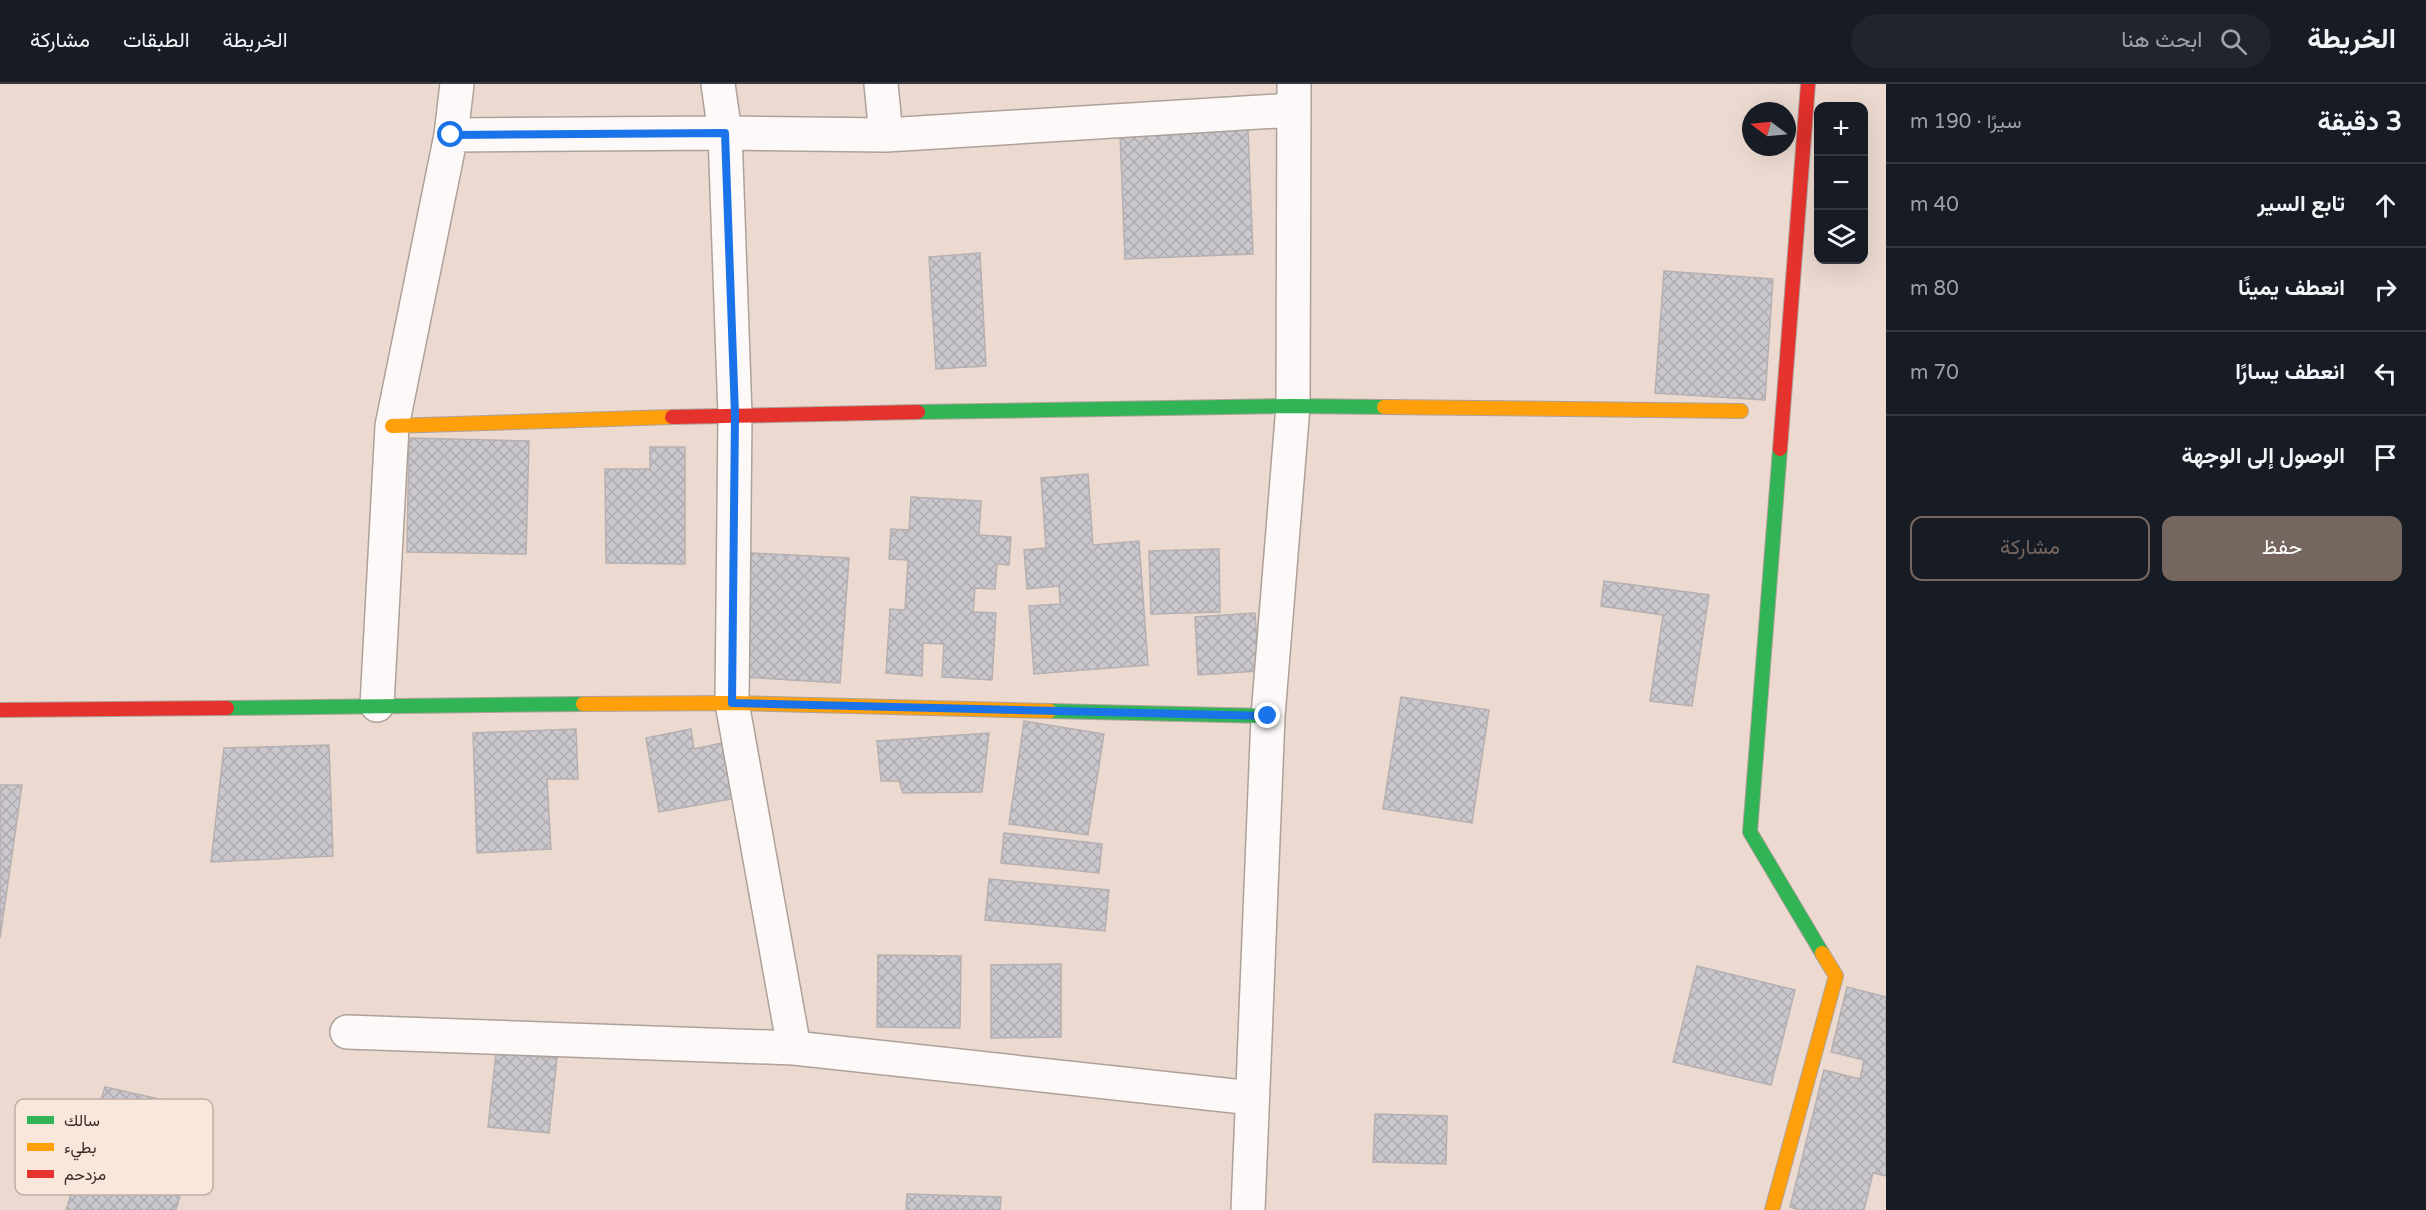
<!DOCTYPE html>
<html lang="ar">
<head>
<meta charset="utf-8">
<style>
	:root { --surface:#171b24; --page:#20242c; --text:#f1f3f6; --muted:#9ea1a6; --line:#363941; --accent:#75675f }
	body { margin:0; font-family:"Varela Round",Vazirmatn,sans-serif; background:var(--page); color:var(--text); direction:rtl }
	.controls { position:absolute; right:18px; top:18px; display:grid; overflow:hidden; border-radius:12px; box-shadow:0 6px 24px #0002 }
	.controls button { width:54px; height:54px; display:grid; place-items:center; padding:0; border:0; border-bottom:2px solid var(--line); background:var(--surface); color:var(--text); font:30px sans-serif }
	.compass { position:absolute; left:1742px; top:18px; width:54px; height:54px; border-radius:50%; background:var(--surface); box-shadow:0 6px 24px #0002; rotate:286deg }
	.stop { position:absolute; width:18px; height:18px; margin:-14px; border:4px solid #1a73e8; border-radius:50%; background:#fff }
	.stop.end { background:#1a73e8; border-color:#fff; box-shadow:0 2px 6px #0008 }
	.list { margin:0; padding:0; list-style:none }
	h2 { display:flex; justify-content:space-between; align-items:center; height:78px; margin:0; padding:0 24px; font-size:26px }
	h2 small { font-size:20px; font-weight:400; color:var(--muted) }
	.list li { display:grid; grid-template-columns:39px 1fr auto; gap:18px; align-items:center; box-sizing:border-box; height:84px; padding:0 24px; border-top:2px solid var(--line) }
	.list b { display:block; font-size:22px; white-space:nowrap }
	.list em { font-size:20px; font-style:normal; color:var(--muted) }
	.actions { display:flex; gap:12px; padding:18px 24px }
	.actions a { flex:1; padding:14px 0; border:2px solid var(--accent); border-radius:12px; text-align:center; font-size:21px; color:var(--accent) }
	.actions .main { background:var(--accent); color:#fff }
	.icon { flex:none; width:33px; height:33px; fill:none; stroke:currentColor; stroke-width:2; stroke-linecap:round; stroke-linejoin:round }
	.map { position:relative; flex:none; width:1886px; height:1126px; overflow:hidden; direction:ltr }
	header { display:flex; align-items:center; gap:36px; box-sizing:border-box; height:84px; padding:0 30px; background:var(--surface); border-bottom:2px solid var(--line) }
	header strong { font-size:28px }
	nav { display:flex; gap:33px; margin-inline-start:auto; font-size:21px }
	.search { width:420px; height:54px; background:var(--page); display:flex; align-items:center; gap:15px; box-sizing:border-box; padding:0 21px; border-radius:33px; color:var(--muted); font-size:22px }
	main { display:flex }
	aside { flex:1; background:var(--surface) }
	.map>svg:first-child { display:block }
	.building { fill:url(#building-cross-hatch); stroke:#b6b0b0; stroke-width:1.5 }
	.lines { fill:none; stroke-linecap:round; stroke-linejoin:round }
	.street-casing { stroke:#aea199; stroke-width:36 }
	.fast-casing { stroke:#aea199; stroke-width:16 }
	.slow-casing { stroke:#aea199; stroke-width:16 }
	.jam-casing { stroke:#aea199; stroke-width:16 }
	.street { stroke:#fcf9f8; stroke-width:33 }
	.fast { stroke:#30b455; stroke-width:14 }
	.slow { stroke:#ff9f0a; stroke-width:14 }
	.jam { stroke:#e5322d; stroke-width:14 }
	.route { stroke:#1a73e8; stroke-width:8 }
	.key { fill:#fae7dc; stroke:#bfaea4; stroke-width:1.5 }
	.key-label { font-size:16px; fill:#352922 }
</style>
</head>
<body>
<header>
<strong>الخريطة</strong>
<div class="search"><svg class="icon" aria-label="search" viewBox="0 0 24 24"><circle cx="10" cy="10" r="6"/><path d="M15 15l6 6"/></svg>ابحث هنا</div>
<nav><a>الخريطة</a><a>الطبقات</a><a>مشاركة</a></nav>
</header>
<main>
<aside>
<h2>3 دقيقة<small>سيرًا · 190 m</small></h2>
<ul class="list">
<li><svg class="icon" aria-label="ahead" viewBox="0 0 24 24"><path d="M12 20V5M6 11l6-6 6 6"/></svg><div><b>تابع السير</b></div><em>40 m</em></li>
<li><svg class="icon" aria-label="right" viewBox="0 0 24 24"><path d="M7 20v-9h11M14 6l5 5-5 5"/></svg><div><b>انعطف يمينًا</b></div><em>80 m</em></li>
<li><svg class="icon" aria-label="left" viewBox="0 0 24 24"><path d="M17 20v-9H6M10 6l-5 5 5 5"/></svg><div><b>انعطف يسارًا</b></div><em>70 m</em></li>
<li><svg class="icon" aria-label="arrive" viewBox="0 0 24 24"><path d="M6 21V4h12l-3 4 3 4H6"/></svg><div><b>الوصول إلى الوجهة</b></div></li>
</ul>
<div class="actions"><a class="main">حفظ</a><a>مشاركة</a></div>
</aside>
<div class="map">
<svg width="1886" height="1126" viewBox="0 0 1886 1126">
	<defs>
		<pattern id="building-cross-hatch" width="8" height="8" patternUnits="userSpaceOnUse" patternTransform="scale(1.5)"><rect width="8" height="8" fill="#cac7cd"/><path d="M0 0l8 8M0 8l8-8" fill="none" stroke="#aeabb0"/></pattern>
	</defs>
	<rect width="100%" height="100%" fill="#ecdad0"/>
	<path class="building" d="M 1248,45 L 1253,170 L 1125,175 L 1120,50 Z
		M 980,169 L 986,282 L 936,285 L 929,173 Z
		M 1664,187 L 1773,195 L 1765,316 L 1655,309 Z
		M 409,354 L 529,357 L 526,470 L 407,468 Z
		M 650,363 L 685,363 L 685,480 L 606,479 L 605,385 L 650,385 Z
		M 1088,390 L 1093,461 L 1139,457 L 1148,581 L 1034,590 L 1029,522 L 1060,520 L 1059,502 L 1027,505 L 1024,466 L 1046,464 L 1041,394 Z
		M 911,413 L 981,417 L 979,451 L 1011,453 L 1009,481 L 997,480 L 995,505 L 975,504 L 973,528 L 996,529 L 992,596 L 942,593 L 944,560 L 923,559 L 922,592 L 886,589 L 890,525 L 905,526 L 908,476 L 889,475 L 891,445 L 909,446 Z
		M 1219,465 L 1220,528 L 1151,530 L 1149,467 Z
		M 751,469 L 849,474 L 840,599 L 744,593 Z
		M 1604,497 L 1709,511 L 1692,622 L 1650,617 L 1663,531 L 1601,522 Z
		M 1255,529 L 1259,587 L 1198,591 L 1195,533 Z
		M 1401,613 L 1489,626 L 1472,739 L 1383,725 Z
		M 1024,637 L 1104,650 L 1088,751 L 1009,740 Z
		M 576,645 L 578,695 L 547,695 L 551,765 L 477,769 L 473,649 Z
		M 691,645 L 694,665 L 722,659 L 732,715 L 659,728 L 646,654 Z
		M 989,649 L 982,708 L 903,709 L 899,697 L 881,697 L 877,657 Z
		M 329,661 L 333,772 L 211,778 L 224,664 Z
		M 0,701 L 22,701 L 0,854 Z
		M 1004,749 L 1102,760 L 1099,789 L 1001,779 Z
		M 989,795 L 1109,806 L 1105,847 L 985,836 Z
		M 878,871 L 961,872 L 960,944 L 877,943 Z
		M 1061,880 L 1061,953 L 991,954 L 991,881 Z
		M 1697,882 L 1795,906 L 1771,1001 L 1673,978 Z
		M 1847,903 L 1886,913 L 1886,1092 L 1873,1089 L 1864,1126 L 1800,1126 L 1790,1123 L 1824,986 L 1860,995 L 1864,976 L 1831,968 Z
		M 496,969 L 557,974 L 549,1049 L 488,1043 Z
		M 105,1003 L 204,1025 L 176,1126 L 66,1126 Z
		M 1375,1030 L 1447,1032 L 1446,1080 L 1373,1078 Z
		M 907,1110 L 1001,1113 L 1000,1126 L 906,1126 Z"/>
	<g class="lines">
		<g class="street-casing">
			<path id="street" d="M 718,0 L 725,49 L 735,331 L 732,619 L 794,964
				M 881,0 L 886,51
				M 451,51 L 725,49 L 886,51 L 1293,26
				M 377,621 L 392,342 L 451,51 L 457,0
				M 347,948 L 794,964 L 1252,1014
				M 1248,1126 L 1268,632 L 1293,322 L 1294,0"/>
		</g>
		<g class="fast-casing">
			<path id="fast" d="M 918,328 L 1293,322 L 1384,323
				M 1780,365 L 1750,748 L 1822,869
				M 227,624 L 583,620
				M 1050,627 L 1268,632"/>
		</g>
		<g class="slow-casing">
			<path id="slow" d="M 1384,323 L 1741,327
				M 392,342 L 672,333
				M 583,620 L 732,619 L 1050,627
				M 1772,1126 L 1836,892 L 1822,869"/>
		</g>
		<g class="jam-casing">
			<path id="jam" d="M 672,333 L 918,328
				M 1780,365 L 1808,0
				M 0,626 L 227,624"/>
		</g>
		<use href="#street" class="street"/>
		<use href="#fast" class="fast"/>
		<use href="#slow" class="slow"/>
		<use href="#jam" class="jam"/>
	</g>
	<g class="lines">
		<path class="route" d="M 451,51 L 725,49 L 735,331 L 732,619 L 1268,632"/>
	</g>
	<rect x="15" y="1015" width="198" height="96" rx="9" class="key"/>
	<rect x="27" y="1032" width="27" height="8" fill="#30b455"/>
	<rect x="27" y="1059" width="27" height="8" fill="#ff9f0a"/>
	<rect x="27" y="1086" width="27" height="8" fill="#e5322d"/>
	<g class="key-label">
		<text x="64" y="1042">سالك</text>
		<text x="64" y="1069">بطيء</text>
		<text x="64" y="1096">مزدحم</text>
	</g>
</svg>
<div class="controls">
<button>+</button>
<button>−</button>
<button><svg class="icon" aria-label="layers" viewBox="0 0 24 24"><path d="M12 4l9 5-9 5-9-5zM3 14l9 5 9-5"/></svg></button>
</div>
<svg class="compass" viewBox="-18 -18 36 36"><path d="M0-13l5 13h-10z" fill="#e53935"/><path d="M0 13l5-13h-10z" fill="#9ea1a6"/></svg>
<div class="stop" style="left:451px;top:51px"></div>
<div class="stop end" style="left:1268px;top:632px"></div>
</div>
</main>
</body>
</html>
